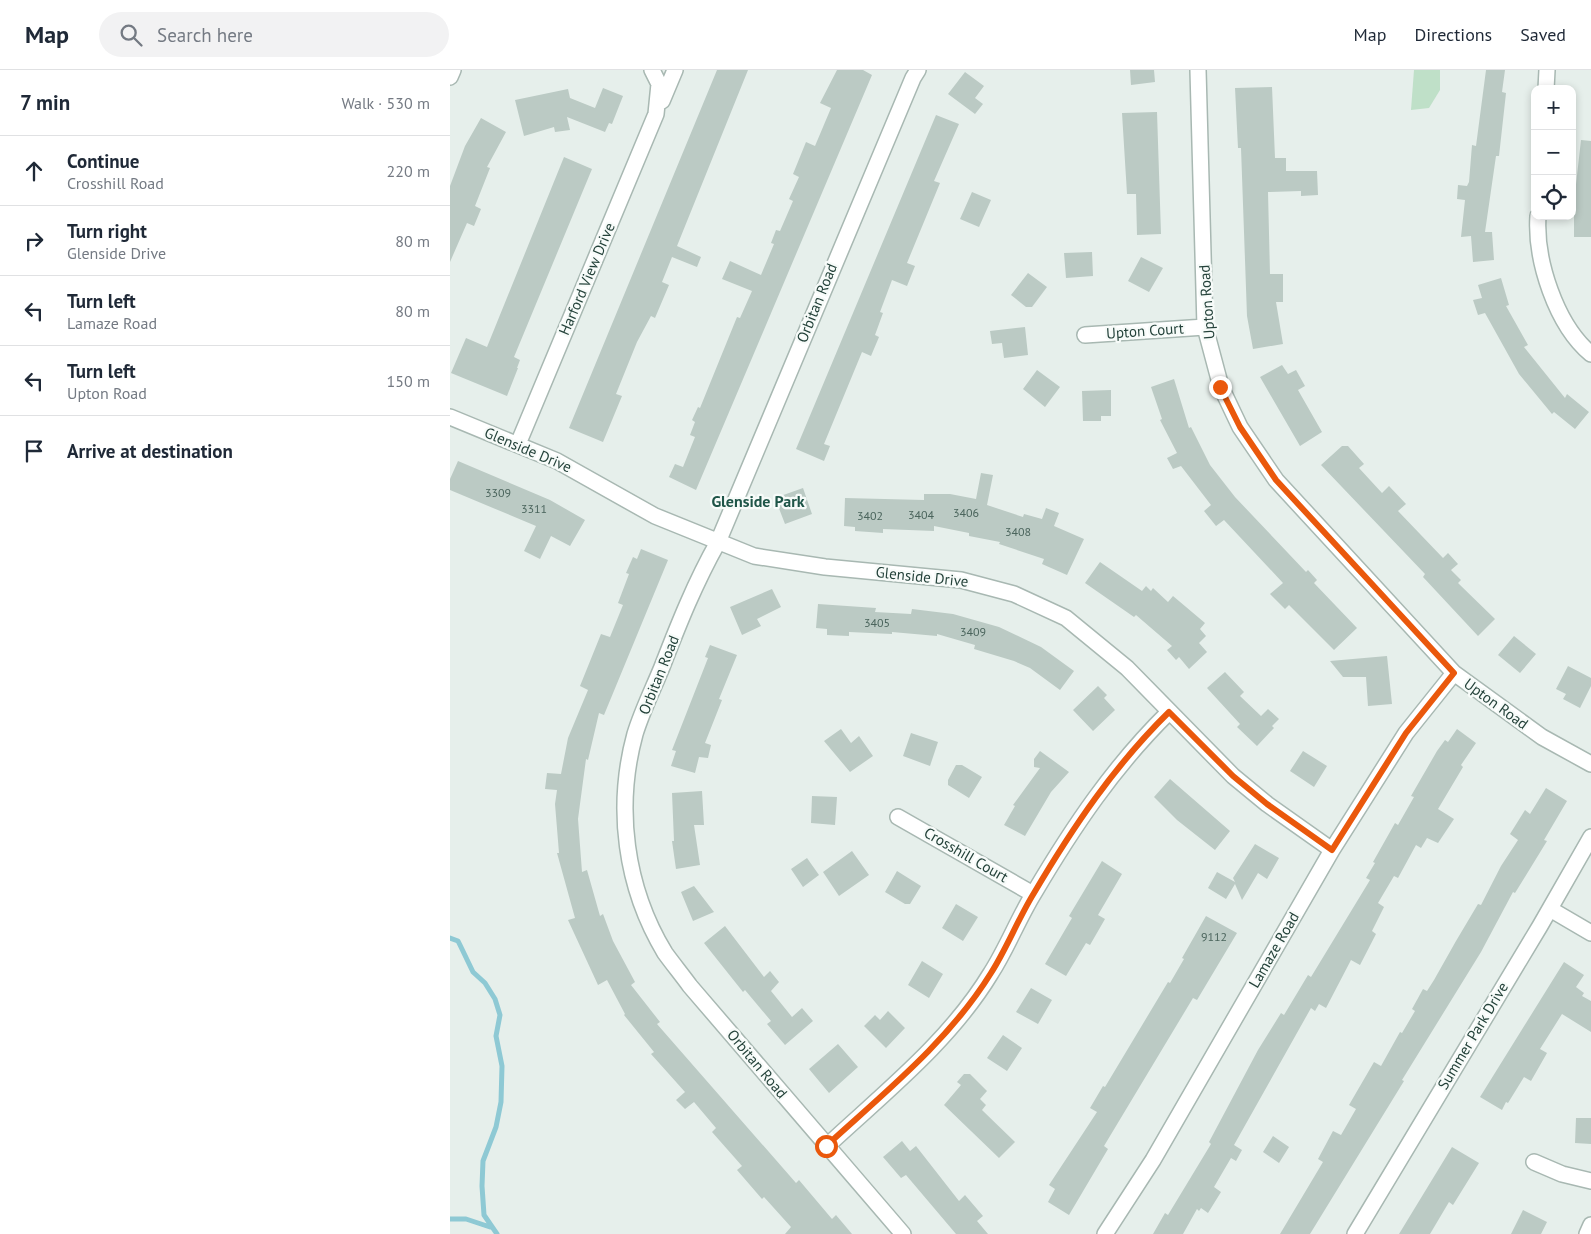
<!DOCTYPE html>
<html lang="en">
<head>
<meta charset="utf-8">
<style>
	:root { --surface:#fff; --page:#f2f2f3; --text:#1f2937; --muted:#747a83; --line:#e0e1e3 }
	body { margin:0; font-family:"PT Sans",sans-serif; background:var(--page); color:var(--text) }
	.controls { position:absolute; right:15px; top:15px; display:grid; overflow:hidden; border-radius:10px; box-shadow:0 2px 8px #0003 }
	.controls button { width:45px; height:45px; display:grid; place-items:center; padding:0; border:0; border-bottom:1px solid var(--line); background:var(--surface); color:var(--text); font:25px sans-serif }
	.stop { position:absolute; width:15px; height:15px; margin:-11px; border:4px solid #ea580c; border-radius:50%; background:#fff }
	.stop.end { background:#ea580c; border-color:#fff; box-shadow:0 1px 5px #0008 }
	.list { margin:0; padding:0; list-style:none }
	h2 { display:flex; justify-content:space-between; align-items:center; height:65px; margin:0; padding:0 20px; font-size:21px }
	h2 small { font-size:16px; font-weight:400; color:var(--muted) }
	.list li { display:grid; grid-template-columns:32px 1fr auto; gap:15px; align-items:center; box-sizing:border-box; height:70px; padding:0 20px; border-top:1px solid var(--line) }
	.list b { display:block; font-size:19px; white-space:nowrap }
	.list p { margin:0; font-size:16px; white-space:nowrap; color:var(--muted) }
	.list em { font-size:16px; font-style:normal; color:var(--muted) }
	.icon { flex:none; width:28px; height:28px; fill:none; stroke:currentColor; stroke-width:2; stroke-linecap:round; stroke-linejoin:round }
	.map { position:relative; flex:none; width:1141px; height:1164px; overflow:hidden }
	header { display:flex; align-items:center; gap:30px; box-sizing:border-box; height:70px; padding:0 25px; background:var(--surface); border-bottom:1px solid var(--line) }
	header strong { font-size:24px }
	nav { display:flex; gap:28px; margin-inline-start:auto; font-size:18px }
	.search { width:350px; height:45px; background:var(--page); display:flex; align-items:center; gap:12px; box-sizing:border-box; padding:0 18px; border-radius:28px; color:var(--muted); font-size:19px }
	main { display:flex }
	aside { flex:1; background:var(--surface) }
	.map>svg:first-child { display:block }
	.green { fill:#bfe0c8 }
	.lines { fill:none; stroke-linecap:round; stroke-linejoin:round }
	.stream { stroke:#8ec9d4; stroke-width:5 }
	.building { fill:#bbcac4 }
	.minor-casing { stroke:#a8b8b2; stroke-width:18 }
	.minor { stroke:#fff; stroke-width:15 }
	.route { stroke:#ea580c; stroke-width:6 }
	.labels { text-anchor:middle; stroke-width:4.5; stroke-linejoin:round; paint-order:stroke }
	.number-label { font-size:12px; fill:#4a645c }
	.street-label { font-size:15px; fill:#24423a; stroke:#f7fbf9 }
	.neighbourhood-label { font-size:16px; font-weight:bold; fill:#1f5548; stroke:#f7fbf9 }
</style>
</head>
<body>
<header>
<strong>Map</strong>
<div class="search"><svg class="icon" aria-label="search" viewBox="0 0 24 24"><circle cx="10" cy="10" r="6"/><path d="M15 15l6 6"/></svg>Search here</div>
<nav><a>Map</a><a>Directions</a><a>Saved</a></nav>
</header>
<main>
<aside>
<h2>7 min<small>Walk · 530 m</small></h2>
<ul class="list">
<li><svg class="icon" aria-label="ahead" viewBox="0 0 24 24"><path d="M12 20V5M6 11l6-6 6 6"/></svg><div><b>Continue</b><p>Crosshill Road</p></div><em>220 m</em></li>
<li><svg class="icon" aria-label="right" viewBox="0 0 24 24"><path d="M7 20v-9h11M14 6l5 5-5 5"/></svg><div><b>Turn right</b><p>Glenside Drive</p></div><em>80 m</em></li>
<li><svg class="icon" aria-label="left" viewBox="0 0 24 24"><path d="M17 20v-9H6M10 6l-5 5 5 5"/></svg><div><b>Turn left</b><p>Lamaze Road</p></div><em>80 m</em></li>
<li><svg class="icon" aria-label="left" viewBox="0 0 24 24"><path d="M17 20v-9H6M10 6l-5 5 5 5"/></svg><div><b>Turn left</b><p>Upton Road</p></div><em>150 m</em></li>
<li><svg class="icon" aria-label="arrive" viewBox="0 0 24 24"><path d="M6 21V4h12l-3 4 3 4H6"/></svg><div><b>Arrive at destination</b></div></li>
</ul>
</aside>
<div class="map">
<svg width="1141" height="1164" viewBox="0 0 1141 1164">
	<rect width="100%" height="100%" fill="#e6efeb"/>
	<path class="green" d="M 964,0 L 990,0 L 990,20 L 979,38 L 961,40 Z"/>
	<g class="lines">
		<path class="stream" d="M 0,868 L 8,871 L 10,875 L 23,902 L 35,913 L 45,929 L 50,945 L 46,966 L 52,996 L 51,1032 L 46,1057 L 33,1091 L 32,1116 L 34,1145 L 47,1164
			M 0,1149 L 16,1149 L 40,1157"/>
	</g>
	<path class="building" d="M 267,0 L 298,0 L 227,176 L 251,187 L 247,197 L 222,187 L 212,212 L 219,215 L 205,248 L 201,246 L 187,272 L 166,324 L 172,326 L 153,372 L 119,358 Z
		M 387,0 L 413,0 L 422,5 L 246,420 L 219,407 L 225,394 L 233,397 L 245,367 L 240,365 L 245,352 L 242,350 L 248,337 L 250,338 L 287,247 L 290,248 L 302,221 L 272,209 L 280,191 L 311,205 L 324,174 L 321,173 L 326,160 L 330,161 L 343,131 L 339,129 L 349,107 L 343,104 L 356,72 L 365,76 L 381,38 L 370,33 Z
		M 680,0 L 704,0 L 705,12 L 681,15 Z
		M 1036,0 L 1055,0 L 1052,22 L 1056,23 L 1049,86 L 1046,86 L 1035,162 L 1042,162 L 1044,190 L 1023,192 L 1021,166 L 1011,167 L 1015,130 L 1007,129 L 1008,115 L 1017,116 L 1019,112 L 1022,75 L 1026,76 Z
		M 515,2 L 534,16 L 525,28 L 533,34 L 525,44 L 498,24 Z
		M 822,17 L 825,88 L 836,88 L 836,101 L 867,101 L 868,125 L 851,126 L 851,121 L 818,122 L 820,204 L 833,204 L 833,232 L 826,232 L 833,274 L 803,279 L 797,246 L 791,78 L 788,78 L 785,18 Z
		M 153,18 L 173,26 L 162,54 L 159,53 L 155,62 L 117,47 L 120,60 L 105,62 L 104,57 L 74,66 L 65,30 L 118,19 L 120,28 L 145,38 Z
		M 707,42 L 711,164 L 687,165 L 686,124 L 677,124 L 672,43 Z
		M 486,45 L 509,54 L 484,111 L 490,113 L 457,193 L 465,196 L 457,216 L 442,210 L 430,242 L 433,243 L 425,265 L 429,267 L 421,286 L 412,282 L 374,374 L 380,376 L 374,391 L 346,379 Z
		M 31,48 L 56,62 L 37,97 L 40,98 L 25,136 L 31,139 L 24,156 L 17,153 L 0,192 L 0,116 L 15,76 Z
		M 1131,70 L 1141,71 L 1141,167 L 1124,167 L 1124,132 Z
		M 114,87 L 142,99 L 64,287 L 70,290 L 67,298 L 68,298 L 57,326 L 1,303 L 16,268 L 37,277 Z
		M 522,122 L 541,130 L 529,157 L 510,149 Z
		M 642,182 L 643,206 L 616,208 L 614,183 Z
		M 691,187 L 713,198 L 699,222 L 678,211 Z
		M 578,203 L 597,217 L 582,237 L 576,237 L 561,225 Z
		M 1051,208 L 1059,235 L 1056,236 L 1078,275 L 1074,277 L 1115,328 L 1117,324 L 1139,342 L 1125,359 L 1104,342 L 1102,344 L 1069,304 L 1035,243 L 1028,245 L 1023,230 L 1032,228 L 1028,215 Z
		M 575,257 L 578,285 L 554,288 L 552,273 L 542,274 L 540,261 Z
		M 832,295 L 838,304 L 846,300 L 855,316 L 848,320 L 872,362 L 850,376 L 810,307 Z
		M 587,300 L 610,317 L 595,337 L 573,319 Z
		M 724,309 L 739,358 L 741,357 L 760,395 L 785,427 L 856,502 L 858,500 L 867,510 L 864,513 L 907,558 L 884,580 L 839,535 L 835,539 L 820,524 L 833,513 L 774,450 L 766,456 L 754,441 L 761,435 L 731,396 L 723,399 L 717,388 L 727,383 L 710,350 L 712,349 L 701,317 Z
		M 661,320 L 661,346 L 651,346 L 651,351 L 633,351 L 632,321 Z
		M 892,376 L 898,376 L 914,394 L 909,398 L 932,423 L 939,416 L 956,434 L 948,441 L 993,488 L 998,483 L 1008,494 L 1001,500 L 1011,510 L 1008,513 L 1045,549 L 1028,566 L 973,507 L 975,504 L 871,395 Z
		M 8,391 L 100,430 L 135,450 L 120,476 L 101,466 L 90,489 L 74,481 L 86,456 L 0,420 L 0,409 Z
		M 531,403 L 543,405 L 537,435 L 573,447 L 574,444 L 592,449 L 596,438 L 609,443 L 604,456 L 634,469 L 617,505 L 592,494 L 594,489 L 549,474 L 550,472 L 519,466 L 519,463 L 484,456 L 484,461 L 433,459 L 433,463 L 405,461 L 405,457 L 394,456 L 395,428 L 474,430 L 474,424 L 500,424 L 526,429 Z
		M 353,418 L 362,444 L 335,454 L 325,428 Z
		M 191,479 L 218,490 L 154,645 L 149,643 L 138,690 L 136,689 L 128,749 L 132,802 L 137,800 L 150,846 L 153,844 L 163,871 L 185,912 L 181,915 L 210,952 L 207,954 L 346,1113 L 349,1110 L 382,1149 L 386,1145 L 402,1164 L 335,1164 L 341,1157 L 314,1127 L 312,1129 L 287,1100 L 292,1096 L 262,1062 L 266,1058 L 244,1032 L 235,1039 L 226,1030 L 235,1022 L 201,984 L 204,982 L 174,945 L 175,944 L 157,910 L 148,915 L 118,850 L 125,848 L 107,783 L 109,783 L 105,734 L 107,720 L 95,719 L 97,703 L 111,704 L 118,668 L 138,620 L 130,616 L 151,564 L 160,567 L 173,535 L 168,533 L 179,504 L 176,503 L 183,487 L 187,489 Z
		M 650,492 L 692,521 L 696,516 L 701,521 L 703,518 L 718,532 L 723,526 L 755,553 L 750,559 L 756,566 L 749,573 L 757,582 L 739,599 L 729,587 L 726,590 L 717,580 L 722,576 L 686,545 L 684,547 L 635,513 Z
		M 322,519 L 331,537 L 307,549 L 311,556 L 292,565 L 280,537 Z
		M 368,534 L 426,538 L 425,542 L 461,544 L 462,539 L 503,544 L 549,557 L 591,577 L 624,601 L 610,620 L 580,598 L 564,591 L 524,579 L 525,575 L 487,564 L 487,566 L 442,562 L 442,564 L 399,562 L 399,566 L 377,565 L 377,559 L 366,558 Z
		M 1064,566 L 1086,584 L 1070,603 L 1048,585 Z
		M 260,575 L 287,585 L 269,629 L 272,630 L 255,673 L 261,675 L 258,688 L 249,687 L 245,703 L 221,696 L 226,681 L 222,680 L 258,588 L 255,587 Z
		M 937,586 L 942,634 L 918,636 L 916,607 L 893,607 L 880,591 Z
		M 1118,596 L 1141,608 L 1141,616 L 1130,638 L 1113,629 L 1116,624 L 1106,619 Z
		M 775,602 L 794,622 L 790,626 L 811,646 L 818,639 L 829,649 L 822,656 L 824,658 L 807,676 L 787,657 L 790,654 L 757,618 Z
		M 648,616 L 657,625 L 654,628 L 665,640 L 643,661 L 623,640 Z
		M 391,659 L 401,673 L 409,666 L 423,686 L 400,702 L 374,671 Z
		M 1007,659 L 1026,673 L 1011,695 L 1013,697 L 988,739 L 1004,749 L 988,773 L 977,768 L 971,778 L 966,775 L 948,808 L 944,806 L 928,833 L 934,837 L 922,861 L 926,864 L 910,895 L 901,890 L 876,938 L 869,934 L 865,941 L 861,938 L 784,1075 L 792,1080 L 786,1091 L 781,1088 L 764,1117 L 771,1122 L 758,1143 L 751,1138 L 749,1141 L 747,1139 L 733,1164 L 703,1164 L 715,1143 L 718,1145 L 761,1074 L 759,1072 L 808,980 L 831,943 L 834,945 L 858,905 L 861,907 L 920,810 L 916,808 L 925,793 L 923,792 L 945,753 L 948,755 L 964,727 L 961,726 L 987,681 L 995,670 L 998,672 Z
		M 461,663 L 488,672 L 480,696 L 453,686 Z
		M 590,681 L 619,702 L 601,722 L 575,766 L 554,755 L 565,736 L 563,735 L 590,698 L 584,697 L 584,689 Z
		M 853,681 L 877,696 L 864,717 L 840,701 Z
		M 506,695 L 512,695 L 532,707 L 519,728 L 498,715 L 498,710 Z
		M 720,709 L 780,761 L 765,780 L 727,750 L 704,727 Z
		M 1096,718 L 1117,731 L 1094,770 L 1097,771 L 1065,823 L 1063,822 L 1031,882 L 952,1010 L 954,1011 L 860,1164 L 830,1164 L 873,1092 L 868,1089 L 883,1061 L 891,1065 L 906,1039 L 899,1035 L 924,992 L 931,996 L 950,962 L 952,963 L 965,941 L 962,939 L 973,919 L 977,921 L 984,910 L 1006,871 L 1028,834 L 1031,835 L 1051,796 L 1068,770 L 1060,764 L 1075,740 L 1080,744 Z
		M 252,721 L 254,755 L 244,755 L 250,795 L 226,799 L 222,771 L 224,771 L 222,723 Z
		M 362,726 L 387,727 L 385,755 L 361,753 Z
		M 805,774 L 829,788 L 817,809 L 808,803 L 792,830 L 785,814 L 776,829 L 758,818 L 767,802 L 785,812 L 783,808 Z
		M 402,781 L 419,805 L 389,826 L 373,802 Z
		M 357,788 L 369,805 L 353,817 L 341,799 Z
		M 652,791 L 672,804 L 648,845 L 655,849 L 640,875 L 636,873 L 616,906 L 595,894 L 622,848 L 619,846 Z
		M 447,801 L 471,816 L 460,834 L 455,834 L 435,822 Z
		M 244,816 L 264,842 L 243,851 L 231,822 Z
		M 506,834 L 528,847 L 513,871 L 492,858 Z
		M 756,846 L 787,863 L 747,930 L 743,928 L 654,1076 L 658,1079 L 619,1145 L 598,1132 L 605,1119 L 599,1115 L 647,1042 L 640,1038 L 653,1016 L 655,1017 L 718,912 L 720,913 L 734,889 L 732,888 Z
		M 275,856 L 314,907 L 320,901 L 329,912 L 321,921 L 342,947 L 352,938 L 363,951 L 335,975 L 317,954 L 321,951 L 295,920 L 293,922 L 254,873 Z
		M 472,891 L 493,904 L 479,928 L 458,915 Z
		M 1114,892 L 1134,905 L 1126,917 L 1134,923 L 1132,926 L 1141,931 L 1141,962 L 1112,944 L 1090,979 L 1097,983 L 1081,1011 L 1074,1007 L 1058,1033 L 1056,1032 L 1052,1040 L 1030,1027 Z
		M 581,918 L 602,930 L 588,954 L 566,942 Z
		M 438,941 L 455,958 L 436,978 L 414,956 L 425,945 L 430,950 Z
		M 553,965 L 572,978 L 557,1001 L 537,988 Z
		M 388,974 L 408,997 L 379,1023 L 359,999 Z
		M 514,1004 L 520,1004 L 537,1021 L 530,1029 L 536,1035 L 532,1040 L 565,1072 L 549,1088 L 494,1035 L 511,1015 L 507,1012 Z
		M 1126,1048 L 1141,1048 L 1141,1074 L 1125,1073 Z
		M 823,1066 L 839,1077 L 829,1093 L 813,1082 Z
		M 452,1071 L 460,1081 L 466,1076 L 509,1131 L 515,1125 L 533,1146 L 527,1151 L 538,1164 L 506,1164 L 456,1105 L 451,1108 L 433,1087 Z
		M 1002,1077 L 1029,1093 L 1003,1135 L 999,1132 L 980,1164 L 949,1164 Z
		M 1073,1140 L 1097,1152 L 1091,1164 L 1061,1164 Z"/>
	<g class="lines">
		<g class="minor-casing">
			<path id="minor" d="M 748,0 L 755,257 L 771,317 L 790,357 L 826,410 L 1004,603 L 1092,667 L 1141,694
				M 0,7 L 3,0
				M 1096,19 L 1097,0
				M 212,31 L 225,0
				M 1088,146 C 1085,190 1106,255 1141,284
				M 635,265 L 755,257
				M 0,347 L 107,391 L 205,446 L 304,486 L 375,497 L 511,510 L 564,524 L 616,548 L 677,598 L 783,706 L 817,734 L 882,780
				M 68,374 L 206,44 L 209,14 L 202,0
				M 448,747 L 583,824
				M 1100,839 L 1141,863
				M 377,1076 C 434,1023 500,971 541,903 C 557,878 568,849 584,823 C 623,757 664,696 719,642
				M 1084,1092 L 1112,1104 L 1141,1111
				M 453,1164 L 240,916 C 232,905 223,894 215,883 C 175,817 165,737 185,664 C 192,641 203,619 212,597 C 229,553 245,513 268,472 L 463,8 L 468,0
				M 655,1164 L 703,1090 L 882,780 L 956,663 L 1004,603
				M 905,1164 L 1090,856 L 1141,767
				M 1137,1164 L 1141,1155"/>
		</g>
		<use href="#minor" class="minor"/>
	</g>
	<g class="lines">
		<path class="route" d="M 376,1076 C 434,1023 499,971 541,903 C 557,878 568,849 584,823 C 623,757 664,696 719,642 L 783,706 L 817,734 L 882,780 L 956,663 L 1004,603 L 826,410 L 790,357 L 770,317"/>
	</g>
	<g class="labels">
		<g class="number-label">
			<text x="48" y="427">3309</text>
			<text x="84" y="443">3311</text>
			<text x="516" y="447">3406</text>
			<text x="471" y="449">3404</text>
			<text x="420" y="450">3402</text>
			<text x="568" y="466">3408</text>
			<text x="427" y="557">3405</text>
			<text x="523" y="566">3409</text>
			<text x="764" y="871">9112</text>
		</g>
		<g class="street-label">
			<text transform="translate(137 209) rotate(-67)" y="5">Harford View Drive</text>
			<text transform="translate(757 232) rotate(-94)" y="5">Upton Road</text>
			<text transform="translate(367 233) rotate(-68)" y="5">Orbitan Road</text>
			<text transform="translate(695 261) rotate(-4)" y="5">Upton Court</text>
			<text transform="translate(78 380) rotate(23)" y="5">Glenside Drive</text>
			<text transform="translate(472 507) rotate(6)" y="5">Glenside Drive</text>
			<text transform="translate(209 605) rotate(-68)" y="5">Orbitan Road</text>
			<text transform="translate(1046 634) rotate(36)" y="5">Upton Road</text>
			<text transform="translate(516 785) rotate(30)" y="5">Crosshill Court</text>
			<text transform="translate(824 880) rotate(-60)" y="5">Lamaze Road</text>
			<text transform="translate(1023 966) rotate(-59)" y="5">Summer Park Drive</text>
			<text transform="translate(307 994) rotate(50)" y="5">Orbitan Road</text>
		</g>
		<g class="neighbourhood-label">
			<text x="308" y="437">Glenside Park</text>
		</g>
	</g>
</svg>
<div class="controls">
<button>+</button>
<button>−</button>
<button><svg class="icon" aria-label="locate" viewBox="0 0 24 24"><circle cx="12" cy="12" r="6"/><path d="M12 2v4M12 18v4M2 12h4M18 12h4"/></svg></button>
</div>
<div class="stop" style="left:376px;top:1076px"></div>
<div class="stop end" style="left:770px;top:317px"></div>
</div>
</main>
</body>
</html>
